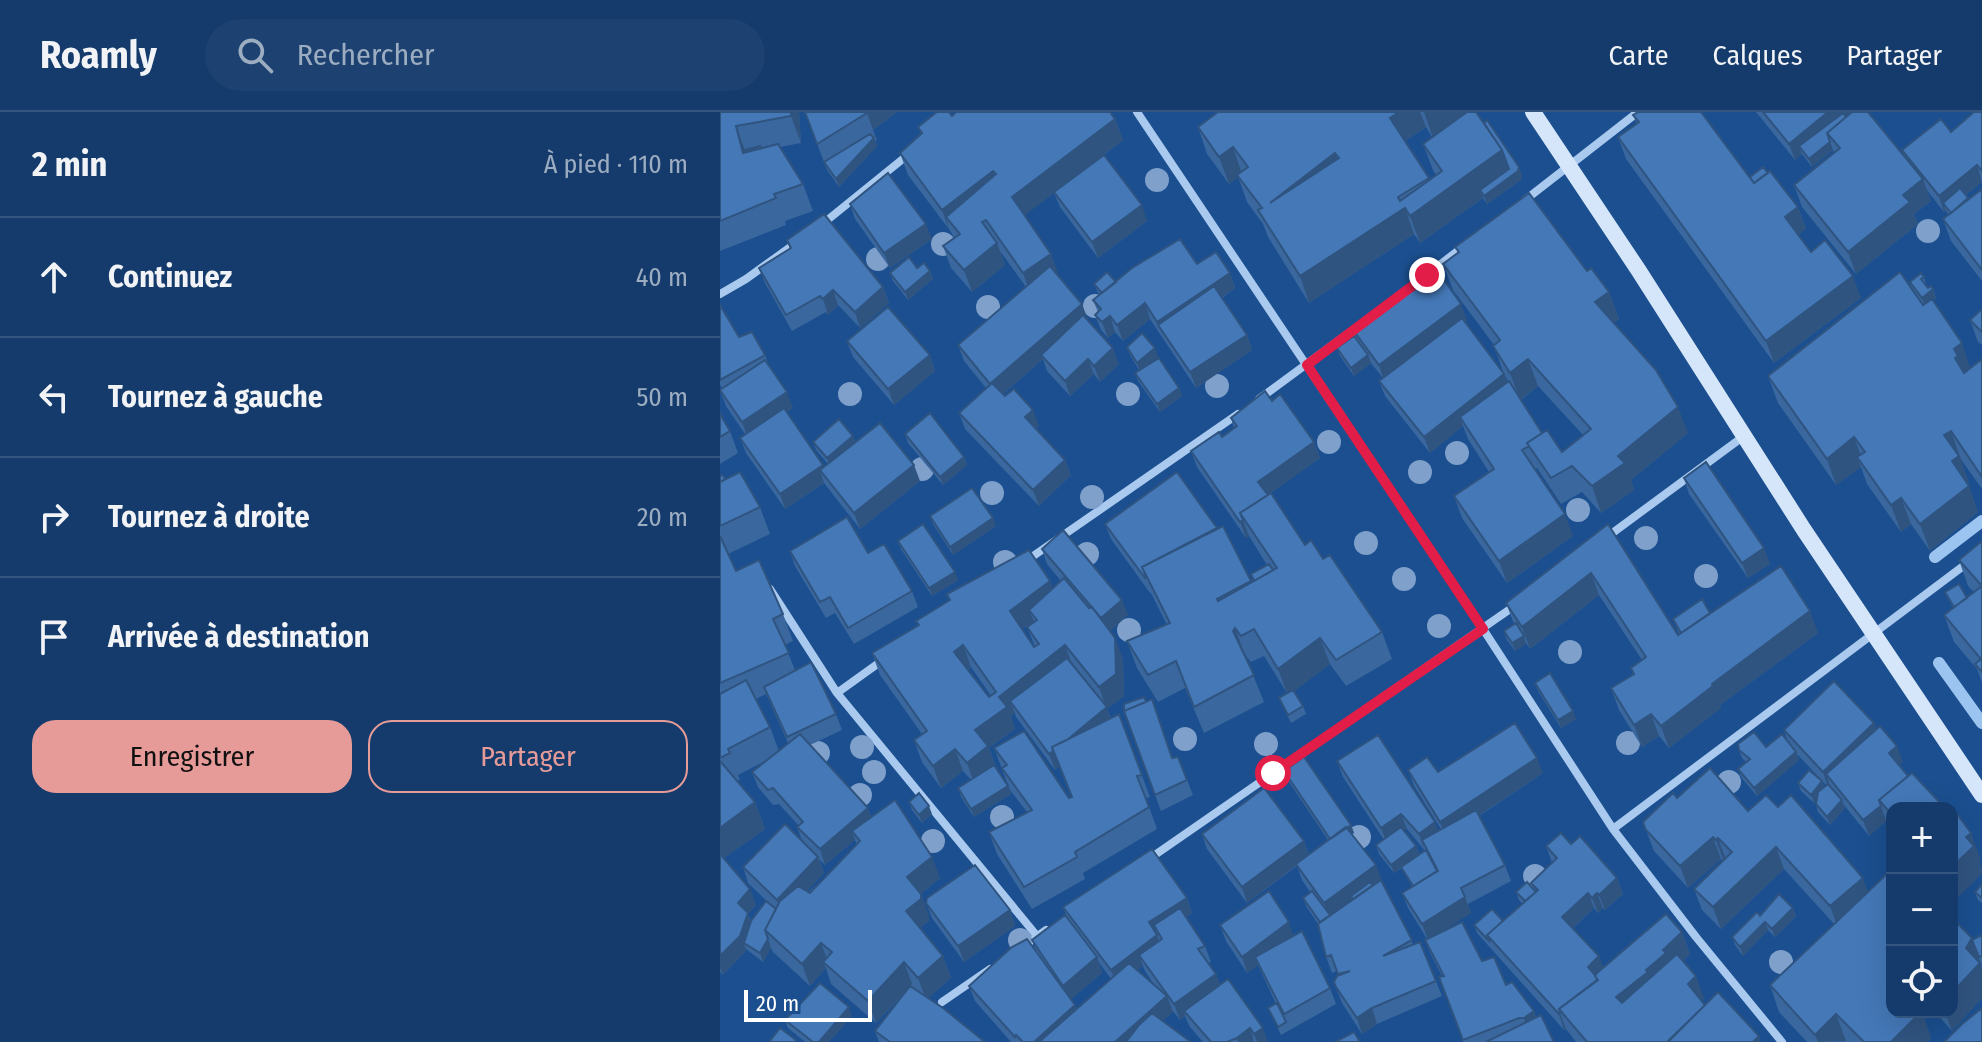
<!DOCTYPE html>
<html lang="fr">
<head>
<meta charset="utf-8">
<style>
	:root { --surface:#143b6b; --page:#1d4271; --text:#f1f3f6; --muted:#9dadc1; --line:#33557e; --accent:#e69b98 }
	body { margin:0; font-family:"Fira Sans Condensed",sans-serif; background:var(--page); color:var(--text) }
	.controls { position:absolute; right:24px; bottom:24px; display:grid; overflow:hidden; border-radius:16px; box-shadow:0 8px 32px #0002 }
	.controls button { width:72px; height:72px; display:grid; place-items:center; padding:0; border:0; border-bottom:2px solid var(--line); background:var(--surface); color:var(--text); font:40px sans-serif }
	.scale { position:absolute; left:24px; bottom:20px; width:128px; box-sizing:border-box; padding-left:8px; border:4px solid #fff; border-top:0; font-size:22px; line-height:28px; white-space:nowrap; color:#fff; -webkit-text-stroke:6px #1b4f8f; paint-order:stroke }
	.stop { position:absolute; width:24px; height:24px; margin:-18px; border:6px solid #e11d48; border-radius:50%; background:#fff }
	.stop.end { background:#e11d48; border-color:#fff; box-shadow:0 2px 8px #0008 }
	.list { margin:0; padding:0; list-style:none }
	h2 { display:flex; justify-content:space-between; align-items:center; height:104px; margin:0; padding:0 32px; font-size:34px }
	h2 small { font-size:26px; font-weight:400; color:var(--muted) }
	.list li { display:grid; grid-template-columns:52px 1fr auto; gap:24px; align-items:center; box-sizing:border-box; height:120px; padding:0 32px; border-top:2px solid var(--line) }
	.list b { display:block; font-size:30px; white-space:nowrap }
	.list em { font-size:26px; font-style:normal; color:var(--muted) }
	.actions { display:flex; gap:16px; padding:24px 32px }
	.actions a { flex:1; padding:18px 0; border:2px solid var(--accent); border-radius:24px; text-align:center; font-size:28px; color:var(--accent) }
	.actions .main { background:var(--accent); color:#111 }
	.icon { flex:none; width:44px; height:44px; fill:none; stroke:currentColor; stroke-width:2; stroke-linecap:round; stroke-linejoin:round }
	.map { position:relative; flex:none; width:1262px; height:930px; overflow:hidden }
	header { display:flex; align-items:center; gap:48px; box-sizing:border-box; height:112px; padding:0 40px; background:var(--surface); border-bottom:2px solid var(--line) }
	header strong { font-size:38px }
	nav { display:flex; gap:44px; margin-inline-start:auto; font-size:28px }
	.search { width:560px; height:72px; background:var(--page); display:flex; align-items:center; gap:20px; box-sizing:border-box; padding:0 28px; border-radius:44px; color:var(--muted); font-size:30px }
	main { display:flex }
	aside { flex:1; background:var(--surface) }
	.map>svg:first-child { display:block }
	.lines { fill:none; stroke-linecap:round; stroke-linejoin:round }
	.stream { stroke:#9cc4f0; stroke-width:12 }
	.minor { stroke:#a9c9ee; stroke-width:8 }
	.secondary { stroke:#d6e6fa; stroke-width:16 }
	.tree { fill:#7ea0ca }
	.wall { fill:#3a679d; fill-rule:evenodd }
	.shaded-wall { fill:#305480 }
	.building { fill:#4478b7; stroke:#305480; stroke-width:2; fill-rule:evenodd }
	.route { stroke:#e11d48; stroke-width:10 }
</style>
</head>
<body>
<header>
<strong>Roamly</strong>
<div class="search"><svg class="icon" aria-label="search" viewBox="0 0 24 24"><circle cx="10" cy="10" r="6"/><path d="M15 15l6 6"/></svg>Rechercher</div>
<nav><a>Carte</a><a>Calques</a><a>Partager</a></nav>
</header>
<main>
<aside>
<h2>2 min<small>À pied · 110 m</small></h2>
<ul class="list">
<li><svg class="icon" aria-label="ahead" viewBox="0 0 24 24"><path d="M12 20V5M6 11l6-6 6 6"/></svg><div><b>Continuez</b></div><em>40 m</em></li>
<li><svg class="icon" aria-label="left" viewBox="0 0 24 24"><path d="M17 20v-9H6M10 6l-5 5 5 5"/></svg><div><b>Tournez à gauche</b></div><em>50 m</em></li>
<li><svg class="icon" aria-label="right" viewBox="0 0 24 24"><path d="M7 20v-9h11M14 6l5 5-5 5"/></svg><div><b>Tournez à droite</b></div><em>20 m</em></li>
<li><svg class="icon" aria-label="arrive" viewBox="0 0 24 24"><path d="M6 21V4h12l-3 4 3 4H6"/></svg><div><b>Arrivée à destination</b></div></li>
</ul>
<div class="actions"><a class="main">Enregistrer</a><a>Partager</a></div>
</aside>
<div class="map">
<svg width="1262" height="930" viewBox="0 0 1262 930">
	<rect width="100%" height="100%" fill="#1b4f8f"/>
	<g class="lines">
		<path class="stream" d="M 1215,445 L 1262,409
			M 1219,551 L 1262,611"/>
		<path class="minor" d="M 417,0 L 763,517 L 893,717 L 976,825 L 1062,930
			M 805,88 L 918,0
			M 100,114 L 189,42
			M 709,161 L 743,135
			M 0,182 L 26,167 L 76,131
			M 539,287 L 641,212
			M 887,425 L 1024,324
			M 306,449 L 518,302
			M 50,477 L 117,581 L 317,824
			M 117,581 L 163,548
			M 893,717 L 1262,440
			M 429,747 L 796,493
			M 301,836 L 326,818
			M 222,890 L 270,857"/>
		<path class="secondary" d="M 813,0 L 919,159 L 1084,418 L 1262,683"/>
	</g>
	<g class="tree">
		<circle cx="437" cy="68" r="12"/>
		<circle cx="1208" cy="119" r="12"/>
		<circle cx="223" cy="132" r="12"/>
		<circle cx="158" cy="147" r="12"/>
		<circle cx="375" cy="194" r="12"/>
		<circle cx="268" cy="195" r="12"/>
		<circle cx="497" cy="274" r="12"/>
		<circle cx="130" cy="282" r="12"/>
		<circle cx="408" cy="282" r="12"/>
		<circle cx="609" cy="330" r="12"/>
		<circle cx="737" cy="341" r="12"/>
		<circle cx="202" cy="357" r="12"/>
		<circle cx="700" cy="360" r="12"/>
		<circle cx="272" cy="381" r="12"/>
		<circle cx="372" cy="385" r="12"/>
		<circle cx="858" cy="398" r="12"/>
		<circle cx="926" cy="426" r="12"/>
		<circle cx="646" cy="431" r="12"/>
		<circle cx="367" cy="442" r="12"/>
		<circle cx="285" cy="450" r="12"/>
		<circle cx="986" cy="464" r="12"/>
		<circle cx="684" cy="467" r="12"/>
		<circle cx="719" cy="514" r="12"/>
		<circle cx="409" cy="518" r="12"/>
		<circle cx="850" cy="540" r="12"/>
		<circle cx="465" cy="627" r="12"/>
		<circle cx="908" cy="631" r="12"/>
		<circle cx="546" cy="632" r="12"/>
		<circle cx="142" cy="635" r="12"/>
		<circle cx="98" cy="641" r="12"/>
		<circle cx="154" cy="660" r="12"/>
		<circle cx="1009" cy="670" r="12"/>
		<circle cx="140" cy="683" r="12"/>
		<circle cx="282" cy="705" r="12"/>
		<circle cx="639" cy="725" r="12"/>
		<circle cx="213" cy="729" r="12"/>
		<circle cx="815" cy="764" r="12"/>
		<circle cx="300" cy="828" r="12"/>
		<circle cx="1061" cy="850" r="12"/>
	</g>
	<path class="wall" d="M 0,0 L 79,0 L 81,31 L 60,35 L 83,72 L 93,99 L 65,109 L 66,113 L 0,139 Z
		M 85,0 L 177,0 L 153,18 L 157,28 L 155,29 L 157,34 L 119,75 L 107,58 Z
		M 498,0 L 756,0 L 802,63 L 801,68 L 767,92 L 763,86 L 700,131 L 694,122 L 589,191 L 548,125 L 543,112 L 527,90 L 518,65 L 509,72 L 487,42 L 478,15 ZM 706,15 L 712,25 L 703,32 L 713,58 L 716,63 L 710,68 L 685,29 Z
		M 1036,0 L 1132,0 L 1185,45 L 1182,38 L 1231,20 L 1262,0 L 1262,70 L 1246,83 L 1249,87 L 1262,77 L 1262,169 L 1231,129 L 1223,107 L 1229,103 L 1226,99 L 1224,100 L 1206,77 L 1211,89 L 1194,102 L 1198,112 L 1136,162 L 1082,95 L 1074,73 L 1114,41 L 1113,38 L 1092,55 L 1082,42 L 1075,48 Z
		M 913,3 L 1030,65 L 1078,95 L 1086,117 L 1078,122 L 1091,140 L 1141,186 L 1054,251 L 906,47 L 898,25 L 917,12 Z
		M 232,4 L 395,7 L 403,28 L 384,43 L 427,109 L 378,146 L 340,95 L 334,81 L 304,103 L 331,142 L 338,164 L 399,252 L 380,270 L 374,262 L 350,284 L 327,259 L 323,247 L 283,282 L 319,314 L 316,316 L 345,348 L 351,363 L 319,394 L 245,317 L 239,301 L 266,276 L 244,249 L 238,233 L 306,175 L 280,139 L 285,153 L 252,180 L 231,156 L 223,134 L 234,126 L 231,120 L 188,63 L 180,41 L 201,22 L 198,15 Z
		M 130,92 L 212,127 L 170,156 L 135,107 Z
		M 67,128 L 163,175 L 169,191 L 140,216 L 118,193 L 108,203 L 106,200 L 72,219 L 45,171 L 39,156 L 70,137 Z
		M 735,135 L 867,159 L 889,180 L 899,207 L 893,211 L 968,321 L 911,368 L 914,378 L 881,401 L 862,380 L 841,392 L 817,356 L 815,357 L 853,424 L 787,471 L 742,406 L 734,384 L 769,360 L 748,327 L 743,314 L 710,341 L 665,284 L 659,269 L 663,266 L 650,250 L 651,251 L 634,264 L 620,244 L 617,236 L 634,224 L 631,215 L 747,208 L 744,210 L 784,262 L 787,270 L 788,269 L 783,260 L 774,233 L 733,178 L 723,152 L 738,141 ZM 818,274 L 863,323 L 842,340 L 822,321 L 801,288 Z
		M 477,152 L 510,161 L 515,176 L 502,186 L 527,223 L 532,238 L 476,276 L 430,207 L 403,229 L 395,220 L 388,226 L 381,218 L 375,203 L 378,200 L 373,188 L 379,183 L 374,172 L 396,170 Z
		M 197,156 L 210,159 L 213,167 L 188,188 L 173,169 L 170,161 Z
		M 1204,165 L 1206,173 L 1208,176 L 1213,177 L 1216,186 L 1213,188 L 1250,256 L 1262,247 L 1262,377 L 1240,346 L 1249,371 L 1248,372 L 1258,400 L 1210,439 L 1191,412 L 1181,420 L 1147,372 L 1141,355 L 1116,373 L 1058,291 L 1048,264 L 1192,178 L 1190,170 Z
		M 0,193 L 19,225 L 45,243 L 49,254 L 73,296 L 67,300 L 104,355 L 108,352 L 96,338 L 93,330 L 133,324 L 135,330 L 200,369 L 140,417 L 104,371 L 65,397 L 26,341 L 20,326 L 25,322 L 6,294 L 0,278 L 2,277 L 0,272 Z
		M 1262,197 L 1262,233 L 1258,230 L 1250,208 Z
		M 127,229 L 210,243 L 215,259 L 174,293 L 133,245 Z
		M 407,235 L 438,245 L 429,252 L 459,276 L 462,284 L 440,300 L 418,269 L 415,261 L 419,258 L 410,243 Z
		M 552,289 L 594,330 L 600,346 L 548,383 L 585,433 L 603,447 L 662,520 L 672,547 L 626,574 L 610,552 L 574,579 L 583,594 L 586,602 L 571,611 L 559,586 L 567,581 L 544,544 L 531,550 L 525,543 L 544,590 L 484,621 L 465,576 L 438,590 L 417,556 L 407,529 L 447,513 L 431,481 L 430,481 L 391,427 L 385,412 L 497,417 L 503,414 L 532,470 L 533,469 L 531,462 L 547,453 L 529,424 L 526,426 L 477,355 L 471,339 L 502,325 L 514,316 L 511,306 Z
		M 0,302 L 10,319 L 18,341 L 0,352 Z
		M 185,322 L 244,345 L 247,353 L 223,373 L 188,331 Z
		M 0,364 L 40,395 L 50,422 L 8,442 L 16,459 L 63,502 L 73,529 L 65,533 L 75,558 L 116,602 L 122,618 L 90,633 L 148,696 L 151,705 L 220,766 L 201,782 L 209,804 L 209,809 L 200,816 L 223,844 L 231,866 L 208,886 L 265,930 L 159,930 L 155,919 L 190,875 L 156,911 L 111,872 L 106,856 L 90,874 L 53,840 L 51,836 L 43,850 L 26,837 L 25,840 L 3,863 L 0,860 ZM 46,582 L 68,631 L 59,639 L 50,615 L 36,587 ZM 47,648 L 32,660 L 38,675 L 53,693 L 59,692 L 79,714 L 77,715 L 82,729 L 23,755 L 28,771 L 54,796 L 31,809 L 28,802 L 36,793 L 4,746 L 45,717 L 35,690 L 17,669 L 20,668 L 18,663 ZM 135,728 L 137,733 L 100,770 L 88,780 L 87,779 L 104,761 L 99,747 L 105,753 Z
		M 964,366 L 1050,452 L 1028,466 L 969,382 Z
		M 210,404 L 276,414 L 233,443 L 213,412 Z
		M 888,412 L 958,523 L 959,522 L 953,507 L 990,501 L 1098,521 L 1000,593 L 1001,596 L 949,636 L 939,624 L 922,635 L 899,598 L 891,576 L 913,563 L 911,556 L 922,548 L 879,483 L 810,537 L 806,531 L 806,532 L 795,539 L 787,528 L 784,519 L 794,512 L 786,491 Z
		M 178,429 L 238,468 L 212,484 L 181,437 Z
		M 1262,429 L 1262,571 L 1257,557 L 1234,530 L 1224,503 L 1233,496 L 1225,480 L 1247,486 L 1254,480 L 1248,474 L 1239,448 Z
		M 322,437 L 408,503 L 390,519 L 395,526 L 403,548 L 404,584 L 387,597 L 391,606 L 399,602 L 430,685 L 426,686 L 437,717 L 363,761 L 365,767 L 312,797 L 277,742 L 269,720 L 307,700 L 290,678 L 274,636 L 349,686 L 351,685 L 339,654 L 335,658 L 296,605 L 295,601 L 291,604 L 295,617 L 269,636 L 276,655 L 288,674 L 291,682 L 254,705 L 241,685 L 238,676 L 251,668 L 243,659 L 221,676 L 202,650 L 194,628 L 202,622 L 160,563 L 152,541 L 198,514 L 196,509 L 229,488 L 227,482 L 330,469 L 333,477 L 341,469 L 327,452 ZM 314,509 L 314,510 L 307,515 L 315,535 L 302,517 ZM 251,555 L 271,584 L 269,585 L 248,558 Z
		M 70,439 L 192,479 L 198,495 L 134,532 L 115,501 L 106,506 L 75,454 Z
		M 815,571 L 856,607 L 841,616 L 818,579 Z
		M 404,599 L 453,646 L 458,645 L 473,683 L 441,699 Z
		M 1154,611 L 1156,617 L 1183,650 L 1179,653 L 1172,696 L 1172,719 L 1168,715 L 1166,709 L 1149,724 L 1124,693 L 1125,696 L 1110,713 L 1098,700 L 1096,692 L 1096,688 L 1094,691 L 1081,679 L 1078,671 L 1102,669 L 1104,675 L 1106,673 L 1077,642 L 1079,648 L 1037,684 L 1021,665 L 1018,657 L 1026,650 L 1022,646 L 1019,638 L 1068,630 L 1064,618 Z
		M 617,649 L 718,719 L 721,717 L 694,674 L 688,658 L 718,660 L 823,661 L 759,704 L 785,753 L 791,769 L 748,792 L 751,801 L 716,822 L 762,849 L 814,899 L 816,905 L 834,930 L 743,930 L 719,865 L 722,864 L 711,843 L 705,828 L 707,827 L 688,796 L 682,781 L 692,775 L 682,756 L 674,761 L 659,742 L 656,733 L 664,728 L 623,665 ZM 687,717 L 705,739 L 692,748 L 699,742 L 696,734 L 684,719 Z
		M 564,659 L 631,713 L 634,721 L 632,722 L 661,769 L 693,832 L 716,869 L 722,884 L 657,912 L 642,922 L 622,891 L 614,870 L 618,864 L 617,859 L 612,861 L 606,845 L 598,812 L 586,794 L 583,786 L 590,780 L 582,768 L 577,754 L 527,791 L 487,737 L 482,722 L 584,729 L 589,743 L 608,728 L 567,667 Z
		M 957,686 L 1028,699 L 1058,695 L 1148,780 L 1172,900 L 1202,900 L 1211,926 L 1208,930 L 1087,930 L 1059,900 L 1050,873 L 1114,812 L 1064,757 L 1001,817 L 982,798 L 974,777 L 1003,749 L 1001,747 L 968,776 L 934,739 L 923,710 Z
		M 189,690 L 212,702 L 202,711 L 192,698 Z
		M 851,732 L 897,766 L 903,782 L 885,798 L 883,796 L 878,801 L 874,796 L 853,816 L 884,856 L 962,820 L 970,842 L 963,849 L 984,886 L 981,888 L 985,893 L 1041,930 L 856,930 L 846,917 L 844,918 L 757,821 L 754,813 L 783,809 L 802,792 L 799,788 L 796,780 L 813,777 L 811,771 L 832,751 L 826,734 Z
		M 1262,772 L 1262,791 L 1258,788 L 1255,780 Z
		M 467,786 L 472,801 L 466,805 L 485,834 L 491,850 L 488,851 L 496,862 L 500,873 L 548,930 L 483,930 L 470,915 L 465,904 L 460,908 L 452,898 L 453,900 L 442,909 L 471,930 L 291,930 L 255,889 L 249,874 L 316,839 L 312,828 L 347,806 L 343,795 ZM 378,849 L 391,867 L 357,897 L 351,887 L 382,861 ZM 423,854 L 425,859 L 435,874 L 417,858 Z
		M 206,791 L 290,798 L 295,814 L 244,850 L 212,806 Z
		M 1073,796 L 1076,804 L 1055,825 L 1048,818 L 1023,844 L 1015,833 L 1012,825 L 1040,804 Z
		M 500,813 L 574,824 L 610,876 L 616,892 L 561,923 L 548,896 L 556,892 L 538,853 L 527,861 L 506,829 Z
		M 1262,823 L 1262,853 L 1260,849 L 1262,856 L 1262,886 L 1232,919 L 1215,900 L 1232,900 L 1252,826 L 1252,828 Z
		M 132,904 L 109,930 L 85,930 L 68,916 L 65,908 Z"/>
	<path class="shaded-wall" d="M 71,0 L 79,0 L 81,31 L 71,4 Z
		M 145,0 L 177,0 L 153,18 L 147,1 Z
		M 679,0 L 700,0 L 706,15 L 679,33 L 670,6 Z
		M 704,0 L 752,0 L 713,26 Z
		M 1108,0 L 1132,0 L 1084,40 L 1079,34 L 1082,42 L 1075,48 L 1069,32 Z
		M 395,7 L 403,28 L 300,107 L 292,85 Z
		M 16,14 L 26,41 L 23,41 Z
		M 154,26 L 157,34 L 119,75 L 116,67 Z
		M 1110,30 L 1113,38 L 1092,55 L 1089,47 Z
		M 513,35 L 522,62 L 509,72 L 499,45 Z
		M 782,38 L 799,55 L 802,63 L 801,68 L 767,92 L 764,84 L 760,78 L 763,86 L 700,131 L 690,104 Z
		M 615,41 L 625,68 L 550,91 Z
		M 1257,53 L 1262,70 L 1228,97 L 1223,91 L 1226,99 L 1224,100 L 1219,84 Z
		M 273,59 L 281,81 L 226,105 L 230,120 L 222,98 Z
		M 1203,67 L 1211,89 L 1194,102 L 1198,112 L 1136,162 L 1128,140 L 1183,83 Z
		M 422,93 L 427,109 L 378,146 L 372,130 Z
		M 1078,95 L 1086,117 L 1073,127 L 1065,105 Z
		M 685,96 L 694,122 L 589,191 L 580,164 Z
		M 206,112 L 212,127 L 170,156 L 164,141 Z
		M 277,131 L 285,153 L 252,180 L 244,158 Z
		M 331,142 L 339,164 L 311,183 L 303,161 Z
		M 210,159 L 213,167 L 188,188 L 185,180 Z
		M 510,161 L 515,176 L 446,224 L 437,210 Z
		M 1133,164 L 1141,186 L 1054,251 L 1046,229 Z
		M 163,175 L 169,191 L 140,216 L 135,200 Z
		M 1213,177 L 1216,186 L 1205,194 L 1202,186 Z
		M 113,178 L 118,193 L 108,203 L 103,187 Z
		M 889,180 L 899,207 L 884,217 L 875,190 Z
		M 425,191 L 430,207 L 403,229 L 397,213 Z
		M 362,192 L 368,208 L 324,246 L 321,243 L 323,247 L 276,288 L 270,272 Z
		M 741,192 L 747,208 L 664,269 L 659,253 Z
		M 390,204 L 395,220 L 388,226 L 382,210 Z
		M 527,223 L 532,238 L 476,276 L 470,260 Z
		M 1242,231 L 1251,258 L 1245,263 L 1235,246 L 1234,237 Z
		M 393,236 L 399,252 L 380,270 L 374,254 Z
		M 435,236 L 438,245 L 420,260 L 417,251 Z
		M 210,243 L 215,259 L 174,293 L 168,277 Z
		M 648,243 L 651,251 L 634,264 L 631,256 Z
		M 368,247 L 374,262 L 350,284 L 345,269 Z
		M 808,247 L 818,274 L 800,288 L 790,261 Z
		M 784,262 L 789,277 L 740,305 L 743,314 L 710,341 L 704,325 Z
		M 459,276 L 462,284 L 440,300 L 437,292 Z
		M 67,280 L 73,296 L 28,326 L 22,310 Z
		M 958,295 L 968,321 L 911,368 L 914,378 L 881,401 L 872,374 L 898,344 Z
		M 313,298 L 319,314 L 311,321 L 305,305 Z
		M 1231,319 L 1249,371 L 1241,376 L 1232,349 L 1224,323 Z
		M 133,324 L 136,332 L 110,354 L 107,346 Z
		M 1134,325 L 1144,352 L 1137,345 L 1141,355 L 1116,373 L 1107,347 Z
		M 594,330 L 600,346 L 544,386 L 538,370 Z
		M 244,345 L 247,353 L 223,373 L 220,365 Z
		M 345,348 L 351,363 L 319,394 L 313,378 Z
		M 103,353 L 108,368 L 100,358 L 104,371 L 65,397 L 60,382 Z
		M 194,353 L 200,369 L 140,417 L 134,401 Z
		M 1249,374 L 1258,400 L 1210,439 L 1200,412 Z
		M 1181,386 L 1191,412 L 1181,420 L 1171,393 Z
		M 845,402 L 853,424 L 787,471 L 779,449 Z
		M 273,406 L 276,414 L 233,443 L 230,435 Z
		M 523,408 L 529,424 L 526,426 L 520,410 Z
		M 1044,436 L 1050,452 L 1028,466 L 1022,451 Z
		M 235,460 L 238,468 L 212,484 L 209,476 Z
		M 871,461 L 879,483 L 810,537 L 802,515 Z
		M 330,469 L 338,491 L 309,498 L 314,509 L 297,520 L 290,499 Z
		M 402,488 L 408,503 L 387,522 L 381,506 Z
		M 1090,499 L 1098,521 L 1000,593 L 1001,596 L 949,636 L 941,614 L 992,572 Z
		M 515,516 L 525,543 L 522,546 L 513,519 Z
		M 804,524 L 806,532 L 795,539 L 792,531 Z
		M 395,526 L 403,548 L 404,584 L 387,597 L 392,611 L 333,639 L 386,596 L 379,575 Z
		M 600,526 L 610,552 L 568,584 L 558,557 Z
		M 243,533 L 251,555 L 242,562 L 234,540 Z
		M 345,533 L 353,555 L 290,589 L 295,601 L 291,604 L 295,617 L 269,636 L 276,656 L 255,673 L 247,651 L 255,618 L 279,585 Z
		M 853,599 L 856,607 L 841,616 L 838,608 Z
		M 931,602 L 939,624 L 922,635 L 914,613 Z
		M 1154,611 L 1160,627 L 1106,662 L 1110,674 L 1108,676 L 1103,660 Z
		M 1177,634 L 1183,650 L 1175,657 L 1169,641 Z
		M 235,637 L 243,659 L 221,676 L 213,654 Z
		M 333,639 L 339,654 L 335,658 L 329,642 Z
		M 1076,640 L 1079,648 L 1037,684 L 1034,676 Z
		M 817,646 L 823,661 L 726,725 L 720,710 Z
		M 1102,669 L 1105,678 L 1094,691 L 1091,683 Z
		M 288,674 L 291,682 L 254,705 L 251,697 Z
		M 1122,688 L 1125,696 L 1110,713 L 1107,705 Z
		M 35,690 L 45,717 L 0,749 L 0,716 Z
		M 209,694 L 212,702 L 202,711 L 199,703 Z
		M 1161,694 L 1166,709 L 1149,724 L 1143,708 Z
		M 148,696 L 153,712 L 132,719 L 135,728 L 105,753 L 100,737 Z
		M 681,702 L 687,717 L 667,732 L 661,716 Z
		M 715,710 L 721,726 L 702,728 L 704,737 L 699,722 Z
		M 631,713 L 634,721 L 613,735 L 610,727 Z
		M 1251,721 L 1261,748 L 1259,749 L 1262,757 L 1262,762 L 1232,791 L 1232,755 L 1246,725 Z
		M 993,725 L 1001,747 L 968,776 L 960,754 Z
		M 998,726 L 1006,748 L 1004,750 L 996,728 Z
		M 584,729 L 589,744 L 527,791 L 522,775 Z
		M 696,734 L 699,742 L 674,761 L 671,753 Z
		M 1056,735 L 1064,757 L 1001,817 L 993,795 Z
		M 98,745 L 104,761 L 63,804 L 57,788 Z
		M 212,745 L 220,766 L 195,787 L 187,765 Z
		M 656,753 L 662,769 L 631,784 L 633,790 L 609,807 L 604,791 Z
		M 897,766 L 903,782 L 885,798 L 879,783 Z
		M 1143,766 L 1151,788 L 1118,816 L 1110,794 Z
		M 30,777 L 36,793 L 28,802 L 33,816 L 24,831 L 26,837 L 25,840 L 3,863 L 0,856 L 0,844 L 18,791 Z
		M 868,781 L 874,796 L 848,820 L 842,805 Z
		M 877,781 L 883,796 L 878,801 L 872,786 Z
		M 201,782 L 209,804 L 209,809 L 194,821 L 186,799 Z
		M 745,785 L 751,801 L 708,828 L 702,812 Z
		M 467,786 L 472,801 L 440,823 L 434,813 L 442,838 L 419,843 L 423,854 L 397,874 L 391,858 L 429,810 Z
		M 1073,796 L 1076,804 L 1055,825 L 1052,817 Z
		M 290,798 L 295,814 L 244,850 L 238,834 Z
		M 569,810 L 574,826 L 535,845 L 538,853 L 527,861 L 522,845 Z
		M 1045,810 L 1048,818 L 1023,844 L 1020,835 Z
		M 962,820 L 970,842 L 904,906 L 896,885 L 926,858 L 943,838 Z
		M 1252,826 L 1262,856 L 1262,886 L 1232,919 L 1225,900 L 1232,900 L 1232,881 L 1246,836 Z
		M 48,827 L 51,836 L 43,850 L 40,841 Z
		M 101,831 L 109,852 L 103,850 L 106,856 L 90,874 L 82,852 Z
		M 223,844 L 231,866 L 206,888 L 198,866 Z
		M 879,844 L 885,860 L 877,867 L 868,855 Z
		M 377,845 L 382,861 L 349,889 L 343,874 Z
		M 184,850 L 192,872 L 156,911 L 148,889 Z
		M 496,862 L 502,877 L 464,899 L 465,904 L 460,908 L 454,892 Z
		M 976,864 L 984,886 L 976,894 L 968,872 Z
		M 447,884 L 453,900 L 419,930 L 395,930 Z
		M 355,893 L 361,909 L 337,930 L 314,930 Z
		M 129,895 L 132,904 L 109,930 L 99,930 Z
		M 652,896 L 657,912 L 642,922 L 637,906 Z
		M 814,899 L 819,914 L 809,922 L 804,906 Z
		M 1202,900 L 1211,926 L 1208,930 L 1171,930 Z
		M 840,901 L 846,917 L 844,918 L 839,902 Z
		M 1116,902 L 1126,929 L 1098,930 L 1095,923 Z
		M 530,916 L 534,930 L 518,930 L 517,926 Z
		M 543,916 L 548,930 L 537,930 L 534,922 Z
		M 1039,924 L 1041,930 L 1033,930 Z"/>
	<path class="building" d="M 0,0 L 71,0 L 71,4 L 16,14 L 23,41 L 58,32 L 83,72 L 54,82 L 56,86 L 0,109 Z
		M 85,0 L 147,0 L 147,1 L 97,32 Z
		M 217,0 L 229,0 L 232,4 L 236,0 L 390,0 L 395,7 L 292,85 L 331,142 L 303,161 L 266,108 L 262,110 L 277,131 L 244,158 L 223,134 L 240,122 L 226,105 L 276,62 L 273,59 L 222,98 L 180,41 L 202,21 L 198,15 Z
		M 498,0 L 679,0 L 670,6 L 709,66 L 678,85 L 680,89 L 722,59 L 703,32 L 747,0 L 756,0 L 782,38 L 690,104 L 685,96 L 580,164 L 538,98 L 542,96 L 517,63 L 528,55 L 513,35 L 499,45 L 478,15 ZM 615,41 L 619,46 L 550,91 Z
		M 918,0 L 981,0 L 1034,71 L 1050,59 L 1078,95 L 1065,105 L 1091,140 L 1105,128 L 1133,164 L 1046,229 L 898,25 L 919,10 L 913,3 Z
		M 1043,0 L 1108,0 L 1069,32 Z
		M 1132,0 L 1148,0 L 1203,67 L 1183,83 L 1190,90 L 1128,140 L 1074,73 L 1120,36 L 1107,21 Z
		M 1254,0 L 1262,0 L 1262,59 L 1257,53 L 1219,84 L 1182,38 L 1221,7 L 1231,20 Z
		M 1123,1 L 1126,5 L 1107,21 L 1110,30 L 1089,47 L 1079,34 Z
		M 767,8 L 799,55 L 798,59 L 764,84 L 760,78 L 789,57 L 782,38 L 764,11 Z
		M 150,22 L 154,26 L 116,67 L 104,50 Z
		M 40,34 L 41,36 L 25,40 L 25,38 Z
		M 384,43 L 422,93 L 372,130 L 334,80 Z
		M 1043,55 L 1048,61 L 1034,71 L 1030,65 Z
		M 168,61 L 206,112 L 164,141 L 130,92 Z
		M 1240,76 L 1248,86 L 1231,101 L 1223,91 Z
		M 1262,77 L 1262,158 L 1223,107 Z
		M 809,81 L 867,159 L 871,156 L 889,180 L 875,190 L 936,258 L 958,295 L 898,344 L 905,351 L 872,374 L 852,354 L 831,366 L 807,331 L 827,318 L 842,340 L 871,317 L 808,247 L 790,261 L 773,234 L 780,228 L 723,152 L 739,140 L 735,135 Z
		M 104,102 L 163,175 L 135,200 L 113,178 L 103,187 L 100,184 L 66,203 L 39,156 L 71,136 L 67,128 Z
		M 460,127 L 477,152 L 496,140 L 510,161 L 437,210 L 425,191 L 397,213 L 390,204 L 382,210 L 375,203 L 381,197 L 373,188 L 412,156 Z
		M 189,145 L 197,156 L 204,151 L 210,159 L 185,180 L 170,161 Z
		M 330,154 L 362,192 L 270,272 L 238,233 Z
		M 714,154 L 741,192 L 659,253 L 631,215 Z
		M 387,160 L 396,170 L 382,181 L 374,172 Z
		M 1180,160 L 1203,193 L 1212,187 L 1242,231 L 1234,237 L 1238,244 L 1235,246 L 1244,261 L 1262,247 L 1262,365 L 1231,319 L 1224,323 L 1239,344 L 1232,349 L 1249,374 L 1200,412 L 1181,386 L 1171,393 L 1137,345 L 1145,340 L 1134,325 L 1107,347 L 1048,264 Z
		M 1201,161 L 1204,165 L 1201,167 L 1208,176 L 1211,174 L 1213,177 L 1202,186 L 1190,170 Z
		M 494,174 L 527,223 L 470,260 L 438,213 Z
		M 0,193 L 19,225 L 32,220 L 45,243 L 0,268 Z
		M 168,195 L 210,243 L 168,277 L 127,229 Z
		M 1262,197 L 1262,220 L 1250,208 Z
		M 363,203 L 393,236 L 374,254 L 368,247 L 345,269 L 321,243 Z
		M 742,206 L 784,262 L 704,325 L 659,269 Z
		M 422,221 L 435,236 L 417,251 L 407,235 Z
		M 634,224 L 648,243 L 631,256 L 617,236 Z
		M 439,246 L 459,276 L 437,292 L 415,261 Z
		M 45,248 L 67,280 L 22,310 L 0,278 Z
		M 789,269 L 822,321 L 807,331 L 809,334 L 802,338 L 845,402 L 779,449 L 734,384 L 774,357 L 740,305 Z
		M 272,271 L 285,284 L 294,277 L 313,298 L 305,305 L 345,348 L 313,378 L 239,301 Z
		M 545,279 L 552,289 L 560,282 L 594,330 L 538,370 L 548,383 L 520,401 L 523,408 L 520,410 L 471,339 L 499,320 L 502,325 L 517,314 L 511,306 Z
		M 64,296 L 103,353 L 60,382 L 20,326 Z
		M 210,301 L 244,345 L 220,365 L 185,322 Z
		M 0,302 L 10,319 L 0,325 Z
		M 119,307 L 133,324 L 107,346 L 93,330 Z
		M 160,311 L 194,353 L 134,401 L 100,358 Z
		M 986,350 L 1044,436 L 1022,451 L 964,366 Z
		M 20,360 L 40,395 L 0,414 L 0,370 Z
		M 457,360 L 497,416 L 422,455 L 426,465 L 425,466 L 385,412 Z
		M 3,363 L 5,367 L 0,370 L 0,364 Z
		M 252,376 L 273,406 L 230,435 L 210,404 Z
		M 551,381 L 585,433 L 591,428 L 603,447 L 610,443 L 662,520 L 616,548 L 600,526 L 558,557 L 534,517 L 521,524 L 515,516 L 513,519 L 534,563 L 474,595 L 456,549 L 428,563 L 407,529 L 450,511 L 422,455 L 503,414 L 531,469 L 497,487 L 498,489 L 557,456 L 520,401 Z
		M 127,405 L 148,441 L 164,432 L 192,479 L 128,516 L 110,485 L 100,490 L 70,439 Z
		M 203,412 L 235,460 L 209,476 L 178,429 Z
		M 888,412 L 958,523 L 1061,454 L 1090,499 L 992,572 L 993,574 L 941,614 L 931,602 L 914,613 L 891,576 L 914,562 L 911,556 L 926,545 L 871,461 L 802,515 L 786,491 Z
		M 343,418 L 402,488 L 381,506 L 322,437 Z
		M 0,424 L 16,459 L 39,448 L 63,502 L 53,507 L 69,541 L 0,571 Z
		M 1262,429 L 1262,474 L 1239,448 Z
		M 309,438 L 330,469 L 290,499 L 314,535 L 319,532 L 307,515 L 317,508 L 309,498 L 344,466 L 369,496 L 372,495 L 395,526 L 396,562 L 379,575 L 345,533 L 279,585 L 287,595 L 255,618 L 268,634 L 247,651 L 235,637 L 213,654 L 194,628 L 207,619 L 152,541 L 199,513 L 196,509 L 230,488 L 227,482 ZM 243,533 L 276,580 L 269,585 L 234,540 Z
		M 549,452 L 553,458 L 534,469 L 531,462 Z
		M 1239,472 L 1247,486 L 1234,495 L 1225,480 Z
		M 1262,474 L 1262,560 L 1255,552 L 1261,547 L 1224,503 Z
		M 982,487 L 990,501 L 961,521 L 953,507 Z
		M 796,511 L 804,524 L 792,531 L 784,519 Z
		M 347,546 L 387,595 L 347,628 L 332,635 L 333,639 L 329,642 L 290,589 Z
		M 91,550 L 116,602 L 67,625 L 44,575 Z
		M 830,561 L 853,599 L 838,608 L 815,571 Z
		M 26,568 L 50,615 L 8,637 L 10,641 L 0,646 L 0,582 Z
		M 1114,569 L 1154,611 L 1103,660 L 1064,618 Z
		M 573,578 L 583,594 L 568,603 L 559,586 Z
		M 424,585 L 426,590 L 404,599 L 404,592 Z
		M 432,587 L 452,646 L 458,645 L 467,668 L 435,683 L 404,599 Z
		M 399,602 L 422,663 L 417,664 L 429,695 L 355,740 L 357,745 L 304,775 L 269,720 L 312,698 L 282,656 L 287,653 L 274,636 L 304,619 L 349,686 L 352,685 L 332,635 Z
		M 795,611 L 817,646 L 720,710 L 688,658 L 707,645 L 718,660 Z
		M 1160,614 L 1177,634 L 1169,641 L 1188,664 L 1159,688 L 1161,694 L 1143,708 L 1106,662 Z
		M 1034,620 L 1046,635 L 1062,622 L 1076,640 L 1034,676 L 1018,657 L 1030,647 L 1019,638 L 1018,632 Z
		M 80,622 L 148,696 L 100,737 L 77,715 L 83,710 L 53,676 L 48,678 L 32,660 Z
		M 658,623 L 715,710 L 699,722 L 681,702 L 661,716 L 617,649 Z
		M 584,645 L 631,713 L 610,727 L 564,659 Z
		M 0,649 L 35,690 L 0,716 Z
		M 274,653 L 288,674 L 251,697 L 238,676 Z
		M 990,656 L 1028,699 L 1046,683 L 1058,695 L 1071,683 L 1143,766 L 1110,794 L 1056,735 L 993,795 L 974,777 L 1012,740 L 998,726 L 996,728 L 993,725 L 960,754 L 926,718 L 923,710 L 953,681 L 957,686 Z
		M 1089,658 L 1102,669 L 1091,683 L 1078,671 Z
		M 1192,661 L 1225,696 L 1172,696 L 1172,703 L 1159,688 Z
		M 1108,672 L 1122,688 L 1107,705 L 1096,692 L 1098,680 Z
		M 544,676 L 584,729 L 522,775 L 482,722 Z
		M 199,681 L 209,694 L 199,703 L 189,690 Z
		M 175,688 L 212,745 L 187,765 L 201,782 L 201,787 L 186,799 L 223,844 L 198,866 L 184,850 L 148,889 L 103,850 L 112,840 L 101,831 L 82,852 L 45,818 L 60,789 L 78,774 L 90,781 L 140,729 L 132,719 Z
		M 756,698 L 785,753 L 741,776 L 745,785 L 702,812 L 682,781 L 718,759 L 702,728 Z
		M 1237,702 L 1251,721 L 1246,725 L 1254,734 L 1232,755 L 1232,705 Z
		M 65,712 L 98,745 L 57,788 L 23,755 Z
		M 626,715 L 656,753 L 604,791 L 576,752 Z
		M 681,715 L 696,734 L 671,753 L 656,733 Z
		M 841,721 L 851,732 L 860,724 L 897,766 L 879,783 L 877,781 L 872,786 L 868,781 L 842,805 L 879,844 L 868,855 L 875,863 L 877,868 L 839,897 L 840,901 L 839,902 L 767,823 L 818,778 L 811,771 L 837,746 L 826,734 Z
		M 432,737 L 467,786 L 429,810 L 437,823 L 391,858 L 343,795 Z
		M 706,738 L 717,759 L 693,774 L 681,755 Z
		M 0,742 L 30,777 L 18,791 L 28,801 L 20,824 L 0,844 Z
		M 255,753 L 290,798 L 238,834 L 206,791 L 207,786 Z
		M 1172,757 L 1172,900 L 1201,900 L 1171,930 L 1144,930 L 1116,902 L 1095,923 L 1050,873 Z
		M 661,768 L 692,828 L 663,844 L 700,830 L 716,869 L 652,896 L 637,906 L 616,875 L 614,870 L 617,864 L 630,859 L 618,862 L 611,843 L 606,845 L 598,812 Z
		M 650,770 L 653,773 L 633,787 L 631,784 Z
		M 807,770 L 816,780 L 805,789 L 796,780 Z
		M 1262,772 L 1262,786 L 1255,780 Z
		M 549,779 L 569,810 L 522,845 L 500,813 Z
		M 592,779 L 610,803 L 600,810 L 583,786 Z
		M 1059,782 L 1073,796 L 1052,817 L 1045,810 L 1020,835 L 1012,825 L 1037,800 L 1040,804 Z
		M 46,789 L 56,797 L 45,818 L 48,827 L 40,841 L 24,831 L 31,809 Z
		M 460,796 L 485,834 L 478,837 L 496,862 L 454,892 L 419,843 L 442,827 L 434,813 Z
		M 772,797 L 783,809 L 767,823 L 770,830 L 754,813 Z
		M 946,802 L 962,820 L 943,838 L 946,841 L 926,858 L 928,860 L 896,885 L 902,891 L 957,842 L 976,864 L 968,872 L 985,893 L 947,930 L 867,930 L 839,897 L 878,868 L 875,864 L 877,861 Z
		M 345,803 L 377,845 L 343,874 L 312,828 Z
		M 1232,806 L 1252,826 L 1246,836 L 1260,851 L 1232,881 Z
		M 742,810 L 762,849 L 774,845 L 786,873 L 792,870 L 814,899 L 804,906 L 799,906 L 743,928 L 719,865 L 724,864 L 705,828 Z
		M 582,819 L 610,876 L 564,902 L 535,845 Z
		M 1262,823 L 1262,844 L 1259,845 L 1252,828 Z
		M 307,827 L 355,893 L 314,930 L 303,930 L 296,923 L 295,925 L 249,874 L 292,835 Z
		M 409,851 L 447,884 L 395,930 L 319,930 Z
		M 508,867 L 543,916 L 534,922 L 530,916 L 517,926 L 507,930 L 491,930 L 464,899 Z
		M 100,871 L 129,895 L 99,930 L 93,930 L 65,908 Z
		M 190,874 L 223,896 L 265,930 L 170,930 L 155,919 Z
		M 998,880 L 1039,924 L 1033,930 L 948,930 Z
		M 557,891 L 566,910 L 558,915 L 548,896 Z
		M 1262,896 L 1262,930 L 1224,930 L 1242,912 Z
		M 432,901 L 471,930 L 406,930 L 419,913 Z
		M 821,903 L 834,930 L 766,930 Z
		M 60,916 L 76,928 L 75,930 L 51,930 L 50,929 Z
		M 634,920 L 640,930 L 615,930 Z"/>
	<g class="lines">
		<path class="route" d="M 553,661 L 763,517 L 587,253 L 707,163"/>
	</g>
</svg>
<div class="controls">
<button>+</button>
<button>−</button>
<button><svg class="icon" aria-label="locate" viewBox="0 0 24 24"><circle cx="12" cy="12" r="6"/><path d="M12 2v4M12 18v4M2 12h4M18 12h4"/></svg></button>
</div>
<div class="scale">20 m</div>
<div class="stop" style="left:553px;top:661px"></div>
<div class="stop end" style="left:707px;top:163px"></div>
</div>
</main>
</body>
</html>
